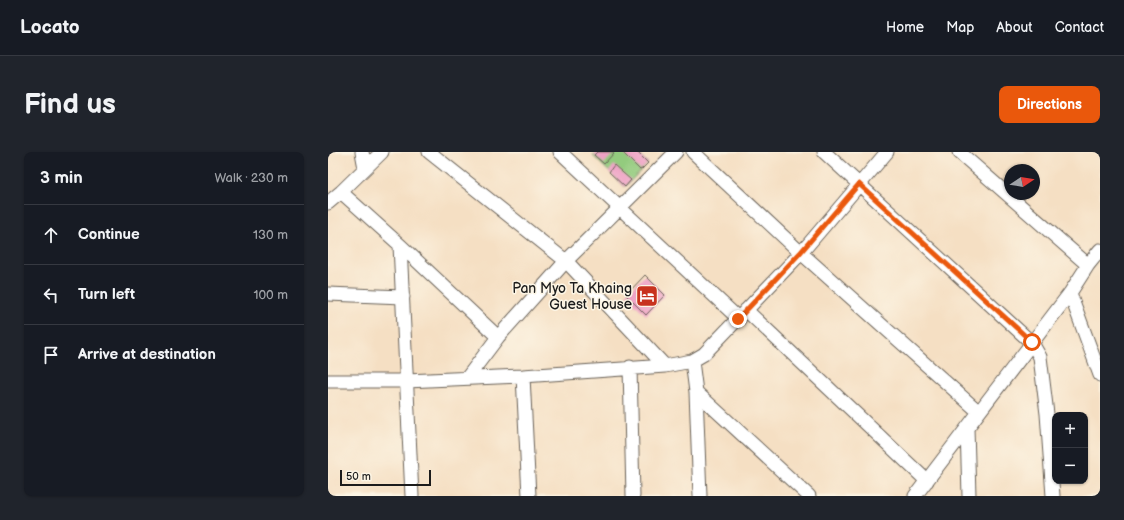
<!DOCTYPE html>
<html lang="en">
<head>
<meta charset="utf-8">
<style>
	:root { --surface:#171b24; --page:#20242c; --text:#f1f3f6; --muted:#9ea1a6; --line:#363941; --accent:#ea580c }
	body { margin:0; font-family:"Balsamiq Sans",sans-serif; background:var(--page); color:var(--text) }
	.controls { position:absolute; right:12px; bottom:12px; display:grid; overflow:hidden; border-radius:8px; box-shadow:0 1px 3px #0004 }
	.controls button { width:36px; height:36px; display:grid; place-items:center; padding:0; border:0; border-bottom:1px solid var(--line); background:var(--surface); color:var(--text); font:20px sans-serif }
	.compass { position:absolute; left:676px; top:12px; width:36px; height:36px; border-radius:50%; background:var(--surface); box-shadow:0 1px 3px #0004; rotate:78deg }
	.scale { position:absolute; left:12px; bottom:10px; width:91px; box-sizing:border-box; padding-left:4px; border:2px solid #1c1c1c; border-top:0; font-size:11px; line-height:14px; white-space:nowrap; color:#1c1c1c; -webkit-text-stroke:3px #fcf5e5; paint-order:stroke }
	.stop { position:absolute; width:12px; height:12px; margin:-9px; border:3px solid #ea580c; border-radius:50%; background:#fff }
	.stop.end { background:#ea580c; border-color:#fff; box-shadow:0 1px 4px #0008 }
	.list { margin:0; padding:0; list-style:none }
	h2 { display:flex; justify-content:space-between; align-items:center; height:52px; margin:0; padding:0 16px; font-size:17px }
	h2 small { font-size:13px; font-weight:400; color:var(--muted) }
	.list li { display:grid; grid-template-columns:26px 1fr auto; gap:12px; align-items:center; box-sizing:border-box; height:60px; padding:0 16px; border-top:1px solid var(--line) }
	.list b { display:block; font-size:15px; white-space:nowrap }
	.list em { font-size:13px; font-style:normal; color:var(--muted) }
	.icon { flex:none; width:22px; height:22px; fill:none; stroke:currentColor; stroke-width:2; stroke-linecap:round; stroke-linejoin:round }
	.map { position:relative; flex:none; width:772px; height:344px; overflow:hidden; border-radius:8px }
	header { display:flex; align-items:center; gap:24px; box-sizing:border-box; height:56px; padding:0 20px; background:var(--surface); border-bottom:1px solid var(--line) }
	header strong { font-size:19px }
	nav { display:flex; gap:22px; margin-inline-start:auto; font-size:14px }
	.intro { display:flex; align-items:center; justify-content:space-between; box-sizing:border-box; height:96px; padding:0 24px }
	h1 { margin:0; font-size:28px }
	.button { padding:10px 18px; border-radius:8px; background:var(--accent); color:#fff; font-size:14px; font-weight:700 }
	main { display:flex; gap:24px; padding:0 24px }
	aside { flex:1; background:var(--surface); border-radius:8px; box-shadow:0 1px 3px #0004 }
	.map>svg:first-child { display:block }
	.green { fill:#93cb7e; stroke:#58744d }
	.building { fill:#eea1c5 }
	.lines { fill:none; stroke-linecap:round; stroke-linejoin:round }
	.street-casing { stroke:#686056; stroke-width:15 }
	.street { stroke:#fff; stroke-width:13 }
	.route { stroke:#ea580c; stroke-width:5 }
	.labels { text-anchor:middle; stroke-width:3; stroke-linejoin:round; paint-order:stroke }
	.poi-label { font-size:14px; fill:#1c1c1c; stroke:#fcf5e5; text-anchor:end }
</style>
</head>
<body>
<header>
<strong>Locato</strong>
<nav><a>Home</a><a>Map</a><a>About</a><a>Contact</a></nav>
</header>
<div class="intro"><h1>Find us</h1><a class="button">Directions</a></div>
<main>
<aside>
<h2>3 min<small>Walk · 230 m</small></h2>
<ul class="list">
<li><svg class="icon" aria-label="ahead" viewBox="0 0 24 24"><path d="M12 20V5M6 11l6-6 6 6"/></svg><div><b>Continue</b></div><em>130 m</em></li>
<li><svg class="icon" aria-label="left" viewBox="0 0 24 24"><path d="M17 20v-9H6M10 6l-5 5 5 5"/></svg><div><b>Turn left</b></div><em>100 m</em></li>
<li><svg class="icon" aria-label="arrive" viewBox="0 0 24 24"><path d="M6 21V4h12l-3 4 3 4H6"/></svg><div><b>Arrive at destination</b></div></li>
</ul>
</aside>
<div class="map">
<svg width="772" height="344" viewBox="0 0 772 344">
	<rect width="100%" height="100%" fill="#fcf5e5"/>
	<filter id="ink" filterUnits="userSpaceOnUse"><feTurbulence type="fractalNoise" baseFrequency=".025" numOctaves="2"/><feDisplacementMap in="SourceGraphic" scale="8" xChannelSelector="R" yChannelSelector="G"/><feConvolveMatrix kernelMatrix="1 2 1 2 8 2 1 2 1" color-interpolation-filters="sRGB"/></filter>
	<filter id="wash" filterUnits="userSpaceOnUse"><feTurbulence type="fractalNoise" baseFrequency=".012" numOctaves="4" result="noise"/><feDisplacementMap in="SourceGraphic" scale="16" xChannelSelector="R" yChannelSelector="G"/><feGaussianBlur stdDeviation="0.9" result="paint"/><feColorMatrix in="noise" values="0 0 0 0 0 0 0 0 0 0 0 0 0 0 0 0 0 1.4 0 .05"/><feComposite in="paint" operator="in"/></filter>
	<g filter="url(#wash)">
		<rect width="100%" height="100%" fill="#f5dfc3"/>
		<path class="green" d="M 269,0 L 309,0 L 320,11 L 297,35 L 265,4 Z"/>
		<g id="blocks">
			<path class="building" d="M 269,0 L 285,0 L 286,1 L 276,12 L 266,3 Z
				M 294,0 L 309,0 L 320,11 L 314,17 L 312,18 Z
				M 286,13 L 303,28 L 297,35 L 281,20 Z
				M 317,123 L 337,143 L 318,163 L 298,143 Z"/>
		</g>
	</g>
	<g filter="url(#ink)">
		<use href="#blocks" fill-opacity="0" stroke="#686056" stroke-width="1"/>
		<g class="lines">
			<g class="street-casing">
				<path id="street" d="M 34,0 L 37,16
					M 101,0 L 238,109 L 337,214
					M 232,0 L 411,167
					M 365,0 L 473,101 L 651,260
					M 496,0 L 704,191 L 712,205 L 719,262 L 725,344
					M 631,0 L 760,113
					M 13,40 L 72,93 L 170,185
					M 0,51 L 13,40 L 54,0
					M 72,93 L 84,344
					M 742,141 L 772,223
					M 0,142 L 75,145
					M 418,158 L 599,329
					M 364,209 L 368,240 L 372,344
					M 302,215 L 305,344
					M 195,224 L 201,344
					M 139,226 L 170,185 L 238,109 L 348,0
					M 0,229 L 78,229 L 195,224 L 337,214 L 364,209 L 376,202 L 473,101 L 559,0
					M 368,240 L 481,344
					M 639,276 L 641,344
					M 587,344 L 742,141 L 760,113 L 772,98"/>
			</g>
			<use href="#street" class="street"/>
		</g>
	</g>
	<g class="lines" filter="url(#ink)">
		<path class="route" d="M 410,167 L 472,101 L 531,32 L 704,190"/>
	</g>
	<defs>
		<g id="hotel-square" transform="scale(1.15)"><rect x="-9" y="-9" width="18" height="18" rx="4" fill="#c8321e" stroke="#fcf5e5"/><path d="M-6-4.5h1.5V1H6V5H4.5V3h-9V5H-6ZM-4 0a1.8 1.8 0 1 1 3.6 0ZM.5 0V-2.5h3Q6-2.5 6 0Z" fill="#fff"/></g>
	</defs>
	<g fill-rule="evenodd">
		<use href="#hotel-square" x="319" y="144"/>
	</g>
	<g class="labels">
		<g class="poi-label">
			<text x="304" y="141">Pan Myo Ta Khaing<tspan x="304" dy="16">Guest House</tspan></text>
		</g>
	</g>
</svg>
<div class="controls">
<button>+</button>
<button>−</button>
</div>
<svg class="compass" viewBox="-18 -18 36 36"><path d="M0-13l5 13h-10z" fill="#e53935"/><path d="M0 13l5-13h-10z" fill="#9ea1a6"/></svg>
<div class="scale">50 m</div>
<div class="stop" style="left:704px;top:190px"></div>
<div class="stop end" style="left:410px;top:167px"></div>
</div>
</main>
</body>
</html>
